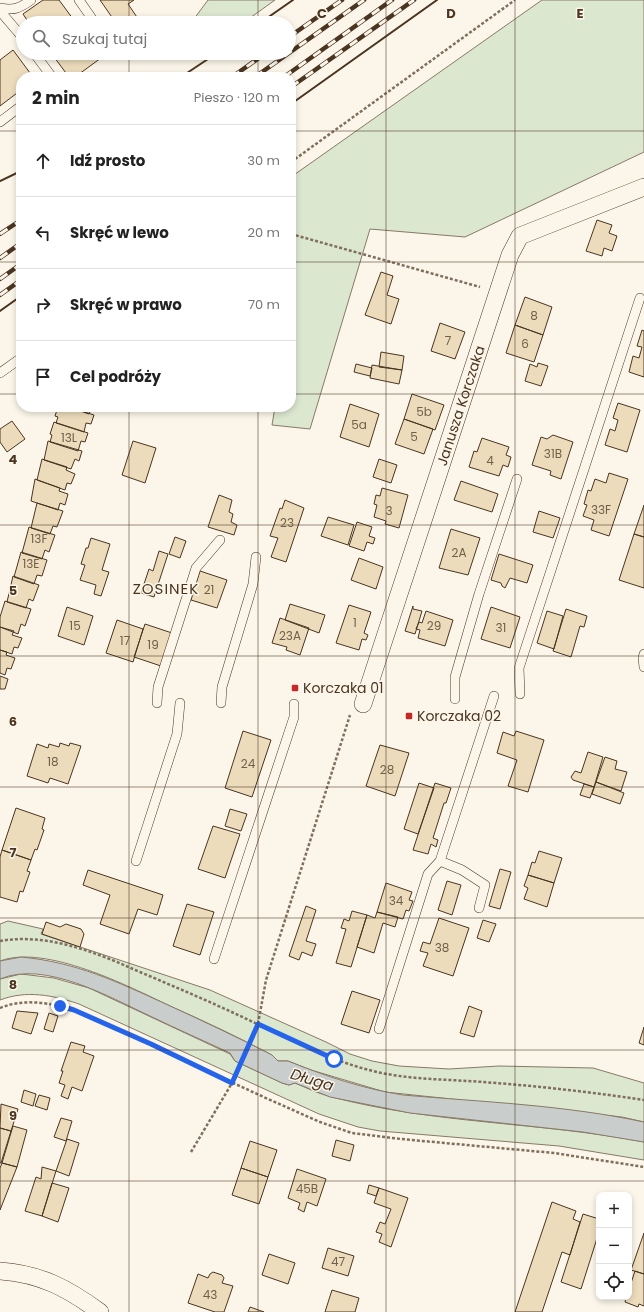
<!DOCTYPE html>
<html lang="pl">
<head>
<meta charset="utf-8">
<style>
	:root { --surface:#fff; --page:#f6f6f6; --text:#222; --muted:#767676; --line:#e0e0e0 }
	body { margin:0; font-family:Poppins,sans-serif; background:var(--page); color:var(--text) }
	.controls { position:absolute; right:12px; bottom:12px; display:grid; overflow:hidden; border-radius:8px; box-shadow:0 2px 6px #0003 }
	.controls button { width:36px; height:36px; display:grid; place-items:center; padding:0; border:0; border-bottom:1px solid var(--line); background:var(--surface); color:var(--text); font:20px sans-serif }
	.stop { position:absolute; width:12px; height:12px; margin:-9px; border:3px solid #2563eb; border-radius:50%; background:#fff }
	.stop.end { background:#2563eb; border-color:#fff; box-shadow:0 1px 4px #0008 }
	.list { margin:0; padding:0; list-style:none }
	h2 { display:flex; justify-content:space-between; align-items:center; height:52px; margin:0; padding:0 16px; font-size:17px }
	h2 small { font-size:13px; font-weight:400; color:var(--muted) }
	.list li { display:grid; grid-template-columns:26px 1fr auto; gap:12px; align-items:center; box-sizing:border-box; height:72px; padding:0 16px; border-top:1px solid var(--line) }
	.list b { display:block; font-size:15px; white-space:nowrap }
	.list em { font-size:13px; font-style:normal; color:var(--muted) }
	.icon { flex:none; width:22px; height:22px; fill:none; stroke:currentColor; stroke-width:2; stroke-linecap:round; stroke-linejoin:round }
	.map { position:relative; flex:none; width:644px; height:1312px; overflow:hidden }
	.search { position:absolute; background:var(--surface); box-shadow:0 2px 6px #0003; left:16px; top:16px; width:280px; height:44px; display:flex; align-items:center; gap:10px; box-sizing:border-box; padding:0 14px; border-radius:22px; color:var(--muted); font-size:15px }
	.panel { position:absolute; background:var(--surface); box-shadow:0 2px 6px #0003; left:16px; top:72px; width:280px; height:340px; border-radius:16px }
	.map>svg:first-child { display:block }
	.green { fill:#dce7d0; stroke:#887966 }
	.water { fill:#c9cecd; stroke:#887966 }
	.building { fill:#ecdcbc; stroke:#4a3520 }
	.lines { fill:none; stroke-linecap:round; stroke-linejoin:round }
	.lane-casing { stroke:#4a3520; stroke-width:10 }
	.street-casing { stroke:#4a3520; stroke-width:18 }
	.path { stroke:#7f6f5c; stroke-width:2.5; stroke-dasharray:3 2; stroke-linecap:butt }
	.lane { stroke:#fbf6e9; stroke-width:9 }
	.street { stroke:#fbf6e9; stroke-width:17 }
	.rail-casing { stroke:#4a3520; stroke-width:4.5 }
	.rail { stroke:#fbf6e9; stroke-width:3; stroke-dasharray:9; stroke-linecap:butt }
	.wall { stroke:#4a3520; stroke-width:2 }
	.route { stroke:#2563eb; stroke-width:5 }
	.grid { fill:none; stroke:#4a3520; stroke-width:1; stroke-opacity:0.55 }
	.poi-dot { fill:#c62828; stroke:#fbf6e9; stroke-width:1.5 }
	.labels { text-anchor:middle; stroke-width:3; stroke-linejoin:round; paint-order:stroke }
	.number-label { font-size:12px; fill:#725f47 }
	.street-label { font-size:14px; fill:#4a3520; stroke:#fbf6e9 }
	.poi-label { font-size:14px; fill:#4a3520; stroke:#fbf6e9; text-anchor:start }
	.neighbourhood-label { font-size:15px; letter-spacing:1px; fill:#4a3520; stroke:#fbf6e9 }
	.water-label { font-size:15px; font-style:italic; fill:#4a3520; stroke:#fbf6e9 }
	.grid-label { font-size:13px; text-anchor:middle; font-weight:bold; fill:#4a3520; stroke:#fbf6e9; stroke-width:3; stroke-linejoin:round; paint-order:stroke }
</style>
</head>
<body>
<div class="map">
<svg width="644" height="1312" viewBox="0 0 644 1312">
	<rect width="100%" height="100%" fill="#fbf6e9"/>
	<path class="green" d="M 208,0 L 275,0 L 243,23 L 191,23 Z
		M 542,0 L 644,0 L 644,152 L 465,237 L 370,229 L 310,429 L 272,425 L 275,407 L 291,407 L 291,177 Z
		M 8,921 L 43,929 L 41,934 L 210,990 L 326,1042 L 350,1054 L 372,1061 L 399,1066 L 449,1069 L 499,1066 L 593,1068 L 644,1083 L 644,1122 L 622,1117 L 385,1092 L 311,1070 L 288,1061 L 278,1061 L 272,1055 C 238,1037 204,1021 170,1006 C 128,986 46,944 0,961 L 0,924 Z
		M 21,974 L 54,978 L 89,988 L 230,1054 L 235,1061 L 282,1083 L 289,1085 L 295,1083 C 307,1088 319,1094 332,1097 C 434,1124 541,1122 644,1142 L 644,1160 L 559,1146 L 380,1131 L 358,1127 L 319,1114 L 79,1004 C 53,995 26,990 0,1000 L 0,979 Z"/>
	<path class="water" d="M 21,957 C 76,962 118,982 168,1005 C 203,1021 237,1037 272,1055 L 278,1061 L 288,1061 C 325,1076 364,1089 403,1095 C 484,1102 564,1105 644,1122 L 644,1142 L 583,1132 L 410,1113 L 330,1097 L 295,1083 L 289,1085 L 282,1083 L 235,1061 L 230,1053 C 204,1041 177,1029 150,1016 C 109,997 45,960 0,979 L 0,961 Z"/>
	<path class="building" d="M 43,0 L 59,0 L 76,23 L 29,23 L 23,14 Z
		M 100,0 L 134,0 L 128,4 L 141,23 L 116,23 Z
		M 13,50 L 33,77 L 21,77 L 21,90 L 0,106 L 0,60 Z
		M 51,53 L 98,53 L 101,58 L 75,77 L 69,77 Z
		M 597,220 L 612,225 L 609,233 L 617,236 L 612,251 L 604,248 L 602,256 L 586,251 Z
		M 381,272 L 393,276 L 387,295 L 399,299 L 391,324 L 365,315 Z
		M 525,297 L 552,307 L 543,335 L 515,325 Z
		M 440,323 L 465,332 L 455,359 L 431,351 Z
		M 515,325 L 543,335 L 534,362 L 506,353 Z
		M 642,330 L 644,331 L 644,377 L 629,372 L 633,356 L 639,358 L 642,347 L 637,346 Z
		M 381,352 L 404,356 L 402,370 L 379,367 Z
		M 538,363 L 548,366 L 541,386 L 525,381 L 530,364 L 537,367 Z
		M 356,364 L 372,368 L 370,376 L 354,372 Z
		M 372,365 L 402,370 L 399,384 L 370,378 Z
		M 412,394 L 444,405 L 435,430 L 404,419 Z
		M 618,403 L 640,410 L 627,452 L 605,445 L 610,429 L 615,431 L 618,420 L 613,418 Z
		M 350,404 L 379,414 L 369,447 L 340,437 Z
		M 58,407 L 69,407 L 94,415 L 91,424 L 86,423 L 84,432 L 56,423 L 58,417 L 55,416 Z
		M 69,407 L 92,407 L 89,414 Z
		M 404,419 L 433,429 L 424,454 L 395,444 Z
		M 12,421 L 25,439 L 7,452 L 0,442 L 0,429 Z
		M 54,422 L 88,433 L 85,442 L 81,441 L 78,451 L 50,442 L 52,435 L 50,434 Z
		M 553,435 L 573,442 L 561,479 L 550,475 L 551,471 L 532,465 L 541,437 L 547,439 Z
		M 482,438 L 509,447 L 506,455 L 511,457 L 508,467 L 503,465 L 499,476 L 469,467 L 474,451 L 477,452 Z
		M 48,441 L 82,451 L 79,461 L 75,459 L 71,469 L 44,460 Z
		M 133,441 L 156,448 L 145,483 L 122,475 Z
		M 42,459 L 67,467 L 66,470 L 75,474 L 71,484 L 67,483 L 65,490 L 37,480 Z
		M 379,459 L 397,465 L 391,483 L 373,477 Z
		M 609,473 L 628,479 L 609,536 L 591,530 L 594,520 L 583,516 L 587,505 L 584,504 L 588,490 L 591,491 L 595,479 L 606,483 Z
		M 35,479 L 60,488 L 59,491 L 68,494 L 65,505 L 60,503 L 58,510 L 31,501 Z
		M 461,481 L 498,494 L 492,512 L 454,500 Z
		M 382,488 L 408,495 L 399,528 L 385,524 L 386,521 L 374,517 L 377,505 L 374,504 L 376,495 L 380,496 Z
		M 219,495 L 232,500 L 229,512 L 233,514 L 231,522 L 237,525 L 234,535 L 208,527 Z
		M 285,500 L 304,508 L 286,562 L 271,557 L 278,538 L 270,536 L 280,508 L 282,509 Z
		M 37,503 L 63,511 L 57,527 L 53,526 L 50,534 L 31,528 Z
		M 644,505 L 644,537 L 634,534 Z
		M 539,511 L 560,518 L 553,538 L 533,532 Z
		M 328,517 L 354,525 L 348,545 L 321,536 Z
		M 357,522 L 372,527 L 369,536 L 375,538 L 373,544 L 367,542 L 364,551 L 349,546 Z
		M 29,527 L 55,535 L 49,552 L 45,550 L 42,559 L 22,553 Z
		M 451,529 L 480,538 L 468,575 L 439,568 Z
		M 634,534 L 644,537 L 644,588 L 619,580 Z
		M 175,537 L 186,541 L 180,558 L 169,554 Z
		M 91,538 L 110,544 L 102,570 L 109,572 L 101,596 L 94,594 L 96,585 L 80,580 L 85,565 L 81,564 L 86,548 L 88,548 Z
		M 159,551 L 168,554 L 154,597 L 141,593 L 149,569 L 153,571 Z
		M 21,552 L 47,560 L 42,576 L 37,575 L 34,584 L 14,577 Z
		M 499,554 L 533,565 L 527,583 L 510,578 L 505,588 L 502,586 L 501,583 L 491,580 Z
		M 359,558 L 383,567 L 376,589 L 351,580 Z
		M 200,571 L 227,580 L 217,608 L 191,600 Z
		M 13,576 L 39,585 L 33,601 L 29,599 L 26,608 L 7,602 Z
		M 5,601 L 31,609 L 25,626 L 21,624 L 18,634 L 0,627 L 0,617 Z
		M 290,604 L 325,615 L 319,633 L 285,620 Z
		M 349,605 L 371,612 L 364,633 L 368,635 L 366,640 L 362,639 L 359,650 L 336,643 Z
		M 413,606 L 413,609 L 422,611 L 415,634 L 405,631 Z
		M 67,607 L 93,616 L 84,645 L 58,636 Z
		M 491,607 L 520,617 L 510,648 L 481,639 Z
		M 566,609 L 587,616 L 584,627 L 580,626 L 571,657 L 553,651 Z
		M 426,611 L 453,620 L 445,646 L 418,638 L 420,630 L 416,629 L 419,622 L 422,623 Z
		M 547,611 L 563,616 L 554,649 L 537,643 Z
		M 280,618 L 309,628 L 300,655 L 286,650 L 287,647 L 272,643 Z
		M 117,620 L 143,629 L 133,662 L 106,653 Z
		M 145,624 L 172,633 L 161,666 L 134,657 Z
		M 0,627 L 14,631 L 12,635 L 22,638 L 18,648 L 14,647 L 12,654 L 0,650 Z
		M 0,650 L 7,652 L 6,655 L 15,658 L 11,669 L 7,668 L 5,675 L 0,673 Z
		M 0,676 L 8,679 L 5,689 L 0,689 Z
		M 243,731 L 271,740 L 252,797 L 225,788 Z
		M 516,731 L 544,740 L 528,792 L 508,786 L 517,760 L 497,753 L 503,732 L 514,736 Z
		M 60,743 L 69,746 L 70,743 L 81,746 L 68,784 L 50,778 L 48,783 L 27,776 L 37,744 L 48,748 L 49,744 L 59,747 Z
		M 380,745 L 409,753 L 395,796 L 366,786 Z
		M 588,752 L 603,757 L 594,787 L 573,780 L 571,777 L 575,771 L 581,773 Z
		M 605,757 L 617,761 L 615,769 L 627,772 L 621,791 L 596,782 Z
		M 596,782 L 624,793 L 620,804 L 592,794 Z
		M 419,783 L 434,788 L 418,834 L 404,829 Z
		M 435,783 L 451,788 L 446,803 L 444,803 L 433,838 L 438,840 L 436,847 L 431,844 L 428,854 L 413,850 Z
		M 584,784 L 594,787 L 590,798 L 580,795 Z
		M 16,808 L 45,818 L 42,829 L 44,830 L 37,850 L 35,849 L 31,860 L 2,850 Z
		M 230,809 L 247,814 L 241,831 L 225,826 Z
		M 213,826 L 240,834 L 225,878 L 198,869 Z
		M 2,850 L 31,860 L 27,871 L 30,872 L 23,892 L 20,891 L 17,902 L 0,897 L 0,857 Z
		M 539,851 L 562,858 L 554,883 L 528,875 L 532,862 L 535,863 Z
		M 500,869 L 511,872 L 500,909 L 489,906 Z
		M 88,870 L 163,895 L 157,915 L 138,909 L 129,934 L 100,924 L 110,895 L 83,885 Z
		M 528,875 L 554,883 L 547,907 L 524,899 L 528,888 L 524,886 Z
		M 447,881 L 461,885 L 452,915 L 438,910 Z
		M 386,883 L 412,892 L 409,900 L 413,901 L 409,911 L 406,910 L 403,919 L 377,912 Z
		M 187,904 L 214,912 L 200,955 L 173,946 Z
		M 306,906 L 316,910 L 306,941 L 316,944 L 312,956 L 302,952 L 299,960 L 289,956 Z
		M 352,911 L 367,915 L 351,967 L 336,963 L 346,929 L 341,928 L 344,919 L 349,921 Z
		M 377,912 L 398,917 L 395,927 L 383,923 L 374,953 L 357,947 L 367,915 L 375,918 Z
		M 439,918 L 469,928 L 453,976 L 423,966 L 428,953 L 420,951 L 423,942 L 430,944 Z
		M 483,920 L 496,924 L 489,942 L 477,938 Z
		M 46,922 L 60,927 L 66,924 L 81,929 L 84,934 L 80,947 L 42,934 Z
		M 352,991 L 380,1000 L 369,1033 L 341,1024 Z
		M 469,1006 L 482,1011 L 474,1037 L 460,1033 Z
		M 17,1011 L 38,1013 L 31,1034 L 12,1028 Z
		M 49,1013 L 58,1016 L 53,1032 L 44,1029 Z
		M 644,1027 L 644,1045 L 639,1043 Z
		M 71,1042 L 85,1046 L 83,1052 L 94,1056 L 82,1091 L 72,1087 L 68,1099 L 61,1096 L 65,1085 L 59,1083 L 63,1071 L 61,1071 Z
		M 24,1090 L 36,1094 L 33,1106 L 21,1102 Z
		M 39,1095 L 50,1098 L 47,1110 L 35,1106 Z
		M 1,1104 L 18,1109 L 11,1131 L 0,1128 Z
		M 61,1118 L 72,1121 L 66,1141 L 54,1137 Z
		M 13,1126 L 27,1130 L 17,1167 L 2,1163 Z
		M 0,1128 L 11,1131 L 1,1163 L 0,1163 Z
		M 67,1139 L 79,1143 L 69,1176 L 56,1171 Z
		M 336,1140 L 354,1145 L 350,1161 L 332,1156 Z
		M 250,1141 L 277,1150 L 268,1177 L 241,1168 Z
		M 2,1163 L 17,1167 L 0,1210 L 0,1168 Z
		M 42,1167 L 56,1171 L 42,1216 L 25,1211 L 36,1177 L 41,1179 Z
		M 241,1168 L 268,1177 L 259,1204 L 232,1195 Z
		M 297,1169 L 326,1179 L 317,1206 L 307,1202 L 304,1212 L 298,1209 L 300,1203 L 288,1198 Z
		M 52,1183 L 69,1188 L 58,1222 L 42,1216 Z
		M 369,1185 L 379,1188 L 376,1196 L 367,1193 Z
		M 379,1188 L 408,1198 L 391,1247 L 379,1242 L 382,1234 L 376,1232 L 380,1222 L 385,1224 L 391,1209 L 374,1203 Z
		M 552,1202 L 576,1211 L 573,1219 L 580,1222 L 570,1255 L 562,1252 L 542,1312 L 515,1312 Z
		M 583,1214 L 599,1219 L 599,1232 L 581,1289 L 561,1282 Z
		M 644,1233 L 644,1274 L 631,1270 Z
		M 328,1248 L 354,1256 L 348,1276 L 322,1268 Z
		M 269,1254 L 295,1263 L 288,1284 L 262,1275 Z
		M 635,1271 L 644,1274 L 644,1306 L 639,1304 L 638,1307 L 625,1302 L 626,1297 L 629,1297 L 629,1289 Z
		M 213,1272 L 222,1275 L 224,1278 L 222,1283 L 233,1286 L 224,1312 L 215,1312 L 188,1303 L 198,1274 L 208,1278 L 210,1274 Z
		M 332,1290 L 359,1298 L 355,1312 L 325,1312 Z
		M 250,1307 L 264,1312 L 248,1312 Z"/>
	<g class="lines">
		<g class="lane-casing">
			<path id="lane" d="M 79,0 L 95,23
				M 0,8 C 14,11 20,8 31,0
				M 0,11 L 23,38
				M 34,53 L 52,77
				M 0,122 L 21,106
				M 0,373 L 21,358
				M 644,654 L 643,658 L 644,667
				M 520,694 L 519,668 L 640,298
				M 455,699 L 455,677 L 479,594 L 517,479
				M 157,703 L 158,687 L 196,568 L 220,540
				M 221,703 L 222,687 L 253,584 L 256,557
				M 136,861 L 177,734 L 180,703
				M 440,861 L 462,870 L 485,885 L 479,908
				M 214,959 L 294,717 L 294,704
				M 379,1029 L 428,874 L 440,861 L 494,696"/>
		</g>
		<g class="street-casing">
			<g id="street">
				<path id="s1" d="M 363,704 L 510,255 L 520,236 L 644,187"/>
				<path d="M 0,1271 C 41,1274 67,1288 100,1312"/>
			</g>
		</g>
		<path class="path" d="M 291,162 L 515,0
			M 291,234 L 480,287
			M 0,941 C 45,933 93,951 133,969 C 175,987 216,1004 257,1024 C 293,1041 330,1060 369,1070 C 406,1080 445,1079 483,1082 C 537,1086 591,1092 644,1100
			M 0,1008 C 24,998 51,1003 75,1010 L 268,1099 L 320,1122 L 352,1133 L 401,1139 L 554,1153 L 644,1167
			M 191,1152 L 235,1078 L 258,1024 L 266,980 L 350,715"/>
		<use href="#lane" class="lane"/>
		<use href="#street" class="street"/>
		<g class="rail-casing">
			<path id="rail" d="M 289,37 L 342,0
				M 232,77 L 266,53
				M 255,77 L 364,0
				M 284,77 L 392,0
				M 291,87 L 414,0
				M 0,234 L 21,220
				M 0,258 L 21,243
				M 0,279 L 21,264
				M 0,295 L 21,280"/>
		</g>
		<use href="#rail" class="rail"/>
		<path class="wall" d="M 260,23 L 293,0
			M 181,77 L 217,53
			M 291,104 L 437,0
			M 0,181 L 21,171
			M 0,311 L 21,296"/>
	</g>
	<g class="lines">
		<path class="route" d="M 60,1006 L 74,1010 L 151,1044 L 232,1083 L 258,1024 L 334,1059"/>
	</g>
	<path class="grid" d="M 129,0 L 129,23M 258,0 L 258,23M 386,0 L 386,1312M 515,0 L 515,1312M 129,53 L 129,77M 258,53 L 258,77M 0,131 L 21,131M 291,131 L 644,131M 0,262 L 21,262M 291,262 L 644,262M 0,394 L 21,394M 291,394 L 644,394M 129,407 L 129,1312M 258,407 L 258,1312M 0,525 L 644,525M 0,656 L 644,656M 0,787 L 644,787M 0,918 L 644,918M 0,1050 L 644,1050M 0,1181 L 644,1181"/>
	<g class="poi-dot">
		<rect x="291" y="684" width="8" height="8" rx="2"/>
		<rect x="405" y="712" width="8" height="8" rx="2"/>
	</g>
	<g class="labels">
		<g class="number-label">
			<text x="534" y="320">8</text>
			<text x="448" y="345">7</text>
			<text x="525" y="348">6</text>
			<text x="424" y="416">5b</text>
			<text x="359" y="429">5a</text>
			<text x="414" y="441">5</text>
			<text x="69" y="442">13L</text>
			<text x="553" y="458">31B</text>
			<text x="490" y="465">4</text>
			<text x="601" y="514">33F</text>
			<text x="389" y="515">3</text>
			<text x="287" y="527">23</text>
			<text x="39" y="543">13F</text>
			<text x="459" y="557">2A</text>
			<text x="31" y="568">13E</text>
			<text x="209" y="594">21</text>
			<text x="355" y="627">1</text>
			<text x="75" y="630">15</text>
			<text x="434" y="630">29</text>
			<text x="501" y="632">31</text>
			<text x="290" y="640">23A</text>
			<text x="125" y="645">17</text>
			<text x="153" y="649">19</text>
			<text x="53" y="766">18</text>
			<text x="248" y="768">24</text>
			<text x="387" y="774">28</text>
			<text x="396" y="905">34</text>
			<text x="442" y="952">38</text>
			<text x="307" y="1193">45B</text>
			<text x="338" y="1266">47</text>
			<text x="210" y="1299">43</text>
		</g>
		<g class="street-label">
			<text dy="5" stroke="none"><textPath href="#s1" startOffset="314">Janusza Korczaka</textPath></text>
		</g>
		<g class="poi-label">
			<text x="303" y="693">Korczaka 01</text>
			<text x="417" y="721">Korczaka 02</text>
		</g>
		<g class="neighbourhood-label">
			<text x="166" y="594">ZOSINEK</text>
		</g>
		<g class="water-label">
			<text transform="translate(312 1080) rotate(17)" y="5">Długa</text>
		</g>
	</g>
	<g class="grid-label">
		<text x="322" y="18">C</text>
		<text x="451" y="18">D</text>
		<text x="580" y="18">E</text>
		<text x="13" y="464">4</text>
		<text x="13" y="595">5</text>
		<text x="13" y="726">6</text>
		<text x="13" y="857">7</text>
		<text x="13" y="989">8</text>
		<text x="13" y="1120">9</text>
	</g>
</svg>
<div class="controls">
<button>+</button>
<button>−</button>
<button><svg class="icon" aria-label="locate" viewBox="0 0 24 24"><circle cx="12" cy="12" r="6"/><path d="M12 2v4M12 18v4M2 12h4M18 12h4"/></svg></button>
</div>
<div class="stop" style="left:334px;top:1059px"></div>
<div class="stop end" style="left:60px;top:1006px"></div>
<div class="search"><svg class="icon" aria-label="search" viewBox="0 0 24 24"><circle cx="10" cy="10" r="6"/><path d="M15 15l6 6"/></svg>Szukaj tutaj</div>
<section class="panel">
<h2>2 min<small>Pieszo · 120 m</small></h2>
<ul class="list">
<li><svg class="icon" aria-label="ahead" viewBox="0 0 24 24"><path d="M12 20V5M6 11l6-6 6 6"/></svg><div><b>Idź prosto</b></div><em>30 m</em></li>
<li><svg class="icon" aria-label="left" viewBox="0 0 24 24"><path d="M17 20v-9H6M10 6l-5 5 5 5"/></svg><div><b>Skręć w lewo</b></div><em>20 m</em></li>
<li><svg class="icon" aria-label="right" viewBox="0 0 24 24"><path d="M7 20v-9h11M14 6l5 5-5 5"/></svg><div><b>Skręć w prawo</b></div><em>70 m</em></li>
<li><svg class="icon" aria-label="arrive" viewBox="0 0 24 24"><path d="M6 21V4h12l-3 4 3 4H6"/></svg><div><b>Cel podróży</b></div></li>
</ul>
</section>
</div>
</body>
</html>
